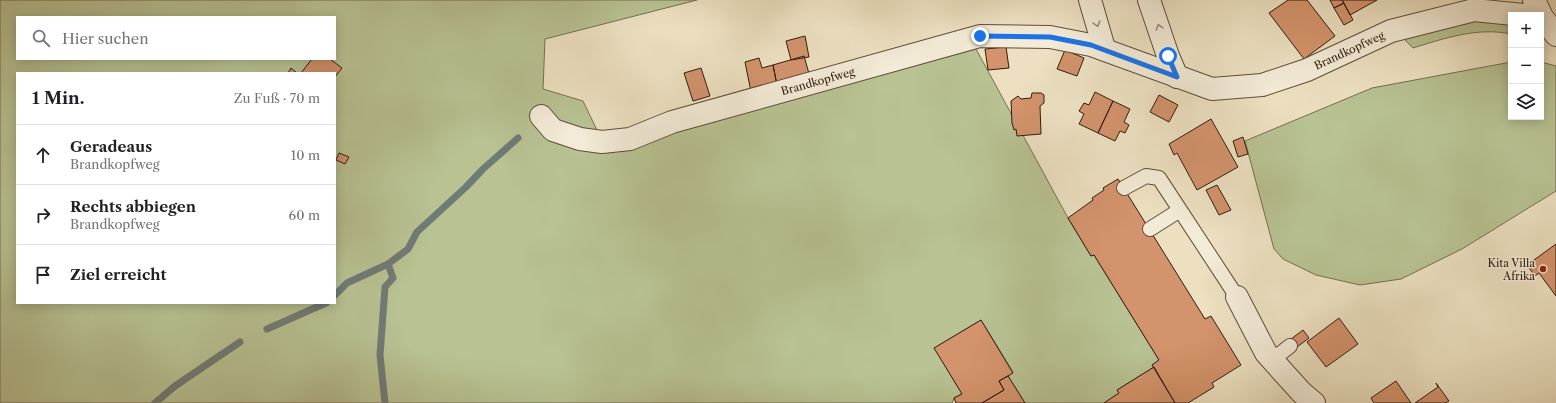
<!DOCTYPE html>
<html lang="de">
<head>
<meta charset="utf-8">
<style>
	:root { --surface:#fff; --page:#f6f6f6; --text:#202124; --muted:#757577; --line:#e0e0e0 }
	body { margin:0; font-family:"Libre Caslon Text",serif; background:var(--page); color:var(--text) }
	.controls { position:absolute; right:12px; top:12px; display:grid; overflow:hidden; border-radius:0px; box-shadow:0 2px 10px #0003 }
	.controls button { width:36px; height:36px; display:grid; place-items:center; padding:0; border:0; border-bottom:1px solid var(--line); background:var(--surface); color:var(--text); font:20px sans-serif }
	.stop { position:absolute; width:12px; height:12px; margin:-9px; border:3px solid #1a73e8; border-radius:50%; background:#fff }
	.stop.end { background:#1a73e8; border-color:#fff; box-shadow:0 1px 4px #0008 }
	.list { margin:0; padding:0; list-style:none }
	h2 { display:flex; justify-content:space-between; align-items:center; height:52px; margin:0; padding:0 16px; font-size:17px }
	h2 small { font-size:13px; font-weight:400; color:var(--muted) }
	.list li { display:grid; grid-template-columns:26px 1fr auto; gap:12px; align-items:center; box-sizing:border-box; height:60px; padding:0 16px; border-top:1px solid var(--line) }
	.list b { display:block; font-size:15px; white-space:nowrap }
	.list p { margin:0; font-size:13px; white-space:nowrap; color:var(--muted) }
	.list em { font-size:13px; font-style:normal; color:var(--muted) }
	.icon { flex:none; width:22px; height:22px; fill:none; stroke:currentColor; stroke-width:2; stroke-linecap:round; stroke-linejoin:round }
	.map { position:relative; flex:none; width:1556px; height:403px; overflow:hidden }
	.search { position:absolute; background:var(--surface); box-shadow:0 2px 10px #0003; left:16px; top:16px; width:320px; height:44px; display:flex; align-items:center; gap:10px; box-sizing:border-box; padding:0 14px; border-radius:0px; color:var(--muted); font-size:15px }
	.panel { position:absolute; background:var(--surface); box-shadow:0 2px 10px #0003; left:16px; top:72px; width:320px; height:232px; border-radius:0px }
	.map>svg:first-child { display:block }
	.green { fill:#b8c293; stroke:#746f50; fill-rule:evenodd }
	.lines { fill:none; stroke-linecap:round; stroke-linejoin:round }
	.stream { stroke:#707b76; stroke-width:7 }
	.building { fill:#d3936c; stroke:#2f1c0d }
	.service-casing { stroke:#5e4d3a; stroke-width:16 }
	.minor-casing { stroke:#5e4d3a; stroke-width:24 }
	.service { stroke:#f3ebd7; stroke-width:14 }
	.minor { stroke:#f3ebd7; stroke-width:22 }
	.oneway { stroke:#9b8e7c }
	.route { stroke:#1a73e8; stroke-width:5 }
	.poi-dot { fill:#8f2418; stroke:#f3ebd7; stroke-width:1.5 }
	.labels { text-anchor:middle; stroke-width:3; stroke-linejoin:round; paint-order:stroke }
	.street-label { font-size:11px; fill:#2f1c0d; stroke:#f3ebd7 }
	.poi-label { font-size:11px; fill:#2f1c0d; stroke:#f3ebd7; text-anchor:end }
</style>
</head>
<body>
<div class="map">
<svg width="1556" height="403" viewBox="0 0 1556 403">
	<rect width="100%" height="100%" fill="#ece0c1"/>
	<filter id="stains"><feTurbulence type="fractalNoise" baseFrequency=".005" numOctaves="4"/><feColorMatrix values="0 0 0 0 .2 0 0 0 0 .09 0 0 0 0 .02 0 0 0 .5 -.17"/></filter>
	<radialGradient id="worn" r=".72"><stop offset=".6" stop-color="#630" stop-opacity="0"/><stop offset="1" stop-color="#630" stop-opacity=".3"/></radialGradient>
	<path class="green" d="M 0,0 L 697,0 L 545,39 L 543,89 L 583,101 L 608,153 L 769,104 L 976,49 L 1068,218 L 1091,256 L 1094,255 L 1159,360 L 1152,365 L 1154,367 L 1117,390 L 1119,393 L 1104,403 L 1025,403 L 1008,376 L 1013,372 L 981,320 L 935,348 L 962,394 L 954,398 L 952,403 L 0,403 ZM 17,17 L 335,17 L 335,59 L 17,59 ZM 17,73 L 335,73 L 335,303 L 17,303 Z
		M 1480,21 L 1511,22 L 1511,34 C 1478,27 1445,38 1413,48 L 1402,37 L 1438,25 Z
		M 1511,62 L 1511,117 L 1541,117 L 1541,62 L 1556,66 L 1556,191 L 1462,249 L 1401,279 L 1360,285 L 1316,275 L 1283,259 L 1274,249 L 1245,141 L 1372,88 Z"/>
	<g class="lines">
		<path class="stream" d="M 335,295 L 347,283 L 388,264
			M 267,329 L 326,303
			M 155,403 L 175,386 L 240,342
			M 385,403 L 380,355 L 385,287 L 393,278 L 388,264 L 408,249 L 417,232 L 466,187 L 483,169 L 518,138"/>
	</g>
	<path class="building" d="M 1288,0 L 1307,0 L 1335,36 L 1304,59 L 1269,13 Z
		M 1330,0 L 1342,0 L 1344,3 L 1334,8 Z
		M 1342,0 L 1377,0 L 1350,15 Z
		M 1344,3 L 1353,20 L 1344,25 L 1334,8 Z
		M 805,36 L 809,57 L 791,60 L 786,41 Z
		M 1006,47 L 1009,68 L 988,70 L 985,49 Z
		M 1065,50 L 1084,58 L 1077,76 L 1057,69 Z
		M 804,56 L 810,77 L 777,85 L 773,65 Z
		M 759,58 L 762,68 L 773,65 L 777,85 L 751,92 L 745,62 Z
		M 312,59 L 330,59 L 342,68 L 335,77 L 335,73 L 301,73 Z
		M 291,68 L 297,73 L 288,73 Z
		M 701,68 L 710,96 L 693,101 L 684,73 Z
		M 1095,92 L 1113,101 L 1098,133 L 1079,124 L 1084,114 L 1079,111 L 1084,103 L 1089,105 Z
		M 1032,93 L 1041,93 L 1044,95 L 1044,103 L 1040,106 L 1041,134 L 1017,136 L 1016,129 L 1014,130 L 1012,123 L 1011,101 L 1018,96 L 1021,99 L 1031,98 Z
		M 1159,95 L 1178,105 L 1169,122 L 1150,112 Z
		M 1113,101 L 1130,109 L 1124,122 L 1129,125 L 1125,133 L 1120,131 L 1115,141 L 1098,133 Z
		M 1211,119 L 1238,167 L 1197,190 L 1177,153 L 1174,155 L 1169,144 Z
		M 1243,137 L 1248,154 L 1238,157 L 1233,141 Z
		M 339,153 L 349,157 L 345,164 L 336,160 Z
		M 1118,179 L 1205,319 L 1211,316 L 1241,365 L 1212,383 L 1214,387 L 1188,403 L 1175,403 L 1152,365 L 1159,360 L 1094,255 L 1091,256 L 1068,218 L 1093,200 L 1092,198 L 1104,190 L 1103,188 Z
		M 1217,185 L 1231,210 L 1219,215 L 1206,190 Z
		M 1556,244 L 1556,296 L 1539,273 L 1535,276 L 1527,265 Z
		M 1339,318 L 1358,344 L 1326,367 L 1307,342 Z
		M 981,320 L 1013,373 L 999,381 L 1004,390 L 982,403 L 956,403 L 954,398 L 962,394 L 934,348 Z
		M 1303,330 L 1309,338 L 1293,350 L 1287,342 Z
		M 1154,367 L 1175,403 L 1104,403 L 1119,393 L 1117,390 Z
		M 1008,376 L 1025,403 L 982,403 L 1004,390 L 999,381 Z
		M 1396,381 L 1411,403 L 1374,403 L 1371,398 Z
		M 1436,383 L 1449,401 L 1445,403 L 1415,403 L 1438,387 Z"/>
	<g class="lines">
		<g class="service-casing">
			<path id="service" d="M 1124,188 L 1146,176 L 1159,178 L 1237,297
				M 1150,229 L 1180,210
				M 1272,360 L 1290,346"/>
		</g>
		<g class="minor-casing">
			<g id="minor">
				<path d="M 1090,0 L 1104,48"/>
				<path d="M 1149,0 L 1168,56 L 1177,77"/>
				<path d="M 1534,0 L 1542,17 L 1556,35"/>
				<path id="s1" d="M 541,116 L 553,130 L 580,139 L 602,142 L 630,139 L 672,122 L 980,36 L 1050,37 L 1091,45 L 1212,89 L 1262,85 L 1307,70 L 1391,31 L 1474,10 L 1523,15"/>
				<path d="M 1237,297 L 1266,353 L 1302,393 L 1314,403"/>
			</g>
		</g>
		<use href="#service" class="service"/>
		<use href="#minor" class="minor"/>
	</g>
	<defs><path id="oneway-chevron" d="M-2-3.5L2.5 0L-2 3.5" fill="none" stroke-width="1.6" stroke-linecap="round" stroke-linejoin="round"/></defs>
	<g class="oneway">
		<use href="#oneway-chevron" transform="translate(1097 24) rotate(74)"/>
		<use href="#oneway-chevron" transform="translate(1159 27) rotate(-108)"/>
	</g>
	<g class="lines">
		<path class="route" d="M 980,36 L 1050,37 L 1091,45 L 1177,77 L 1168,56"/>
	</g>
	<circle class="poi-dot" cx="1543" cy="269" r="4"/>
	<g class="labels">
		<g class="street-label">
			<text dy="4" stroke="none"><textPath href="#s1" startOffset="847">Brandkopfweg</textPath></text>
			<text dy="4" stroke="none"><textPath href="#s1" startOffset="294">Brandkopfweg</textPath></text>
		</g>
		<g class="poi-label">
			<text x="1535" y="267">Kita Villa<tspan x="1535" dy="13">Afrika</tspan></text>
		</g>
	</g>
	<rect width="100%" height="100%" filter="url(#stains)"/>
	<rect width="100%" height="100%" fill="url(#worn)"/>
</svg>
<div class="controls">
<button>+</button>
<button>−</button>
<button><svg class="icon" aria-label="layers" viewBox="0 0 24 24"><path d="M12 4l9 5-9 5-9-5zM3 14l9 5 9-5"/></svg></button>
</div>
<div class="stop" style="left:1168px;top:56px"></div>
<div class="stop end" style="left:980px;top:36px"></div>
<div class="search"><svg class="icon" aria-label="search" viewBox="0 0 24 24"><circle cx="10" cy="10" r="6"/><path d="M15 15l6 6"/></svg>Hier suchen</div>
<section class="panel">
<h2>1 Min.<small>Zu Fuß · 70 m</small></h2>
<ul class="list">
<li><svg class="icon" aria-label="ahead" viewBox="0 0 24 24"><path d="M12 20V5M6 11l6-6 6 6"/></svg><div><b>Geradeaus</b><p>Brandkopfweg</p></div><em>10 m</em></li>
<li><svg class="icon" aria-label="right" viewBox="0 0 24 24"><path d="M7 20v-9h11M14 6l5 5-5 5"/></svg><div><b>Rechts abbiegen</b><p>Brandkopfweg</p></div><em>60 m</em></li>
<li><svg class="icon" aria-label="arrive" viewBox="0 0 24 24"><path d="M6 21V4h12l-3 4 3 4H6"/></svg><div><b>Ziel erreicht</b></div></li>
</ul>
</section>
</div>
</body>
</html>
